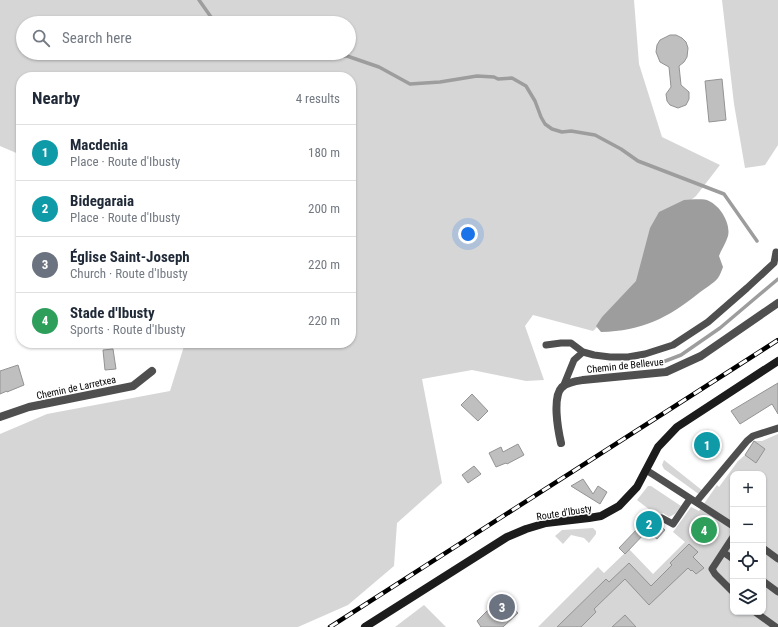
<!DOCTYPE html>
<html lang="en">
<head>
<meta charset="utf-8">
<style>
	:root { --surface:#fff; --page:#f6f6f7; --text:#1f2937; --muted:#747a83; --line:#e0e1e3; --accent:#000 }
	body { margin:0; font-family:"Roboto Condensed",sans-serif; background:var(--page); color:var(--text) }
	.controls { position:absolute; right:12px; bottom:12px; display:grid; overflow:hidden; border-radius:8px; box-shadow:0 1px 3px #0004 }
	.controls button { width:36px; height:36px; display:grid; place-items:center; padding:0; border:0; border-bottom:1px solid var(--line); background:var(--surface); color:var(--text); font:20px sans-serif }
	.you { position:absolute; left:468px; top:234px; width:14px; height:14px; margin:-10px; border:3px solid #fff; border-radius:50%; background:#1a73e8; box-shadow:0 0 0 6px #1a73e833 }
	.badge { display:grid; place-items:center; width:26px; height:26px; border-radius:50%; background:var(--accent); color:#fff; font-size:13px; font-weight:700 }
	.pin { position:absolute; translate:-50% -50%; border:2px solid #fff; box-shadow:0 1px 4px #0006 }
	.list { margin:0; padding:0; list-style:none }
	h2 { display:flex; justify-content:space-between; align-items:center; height:52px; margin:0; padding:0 16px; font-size:17px }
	h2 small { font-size:13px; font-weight:400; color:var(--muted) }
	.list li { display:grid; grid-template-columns:26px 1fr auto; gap:12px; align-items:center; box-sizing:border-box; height:56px; padding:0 16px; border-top:1px solid var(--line) }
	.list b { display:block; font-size:15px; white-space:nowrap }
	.list p { margin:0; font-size:13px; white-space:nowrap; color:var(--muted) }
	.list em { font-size:13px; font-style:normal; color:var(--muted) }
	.icon { flex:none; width:22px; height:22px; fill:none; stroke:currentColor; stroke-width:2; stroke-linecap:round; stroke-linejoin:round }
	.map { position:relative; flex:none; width:778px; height:627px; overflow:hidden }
	.search { position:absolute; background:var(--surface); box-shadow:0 1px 3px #0004; left:16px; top:16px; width:340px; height:44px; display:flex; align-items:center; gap:10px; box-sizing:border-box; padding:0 14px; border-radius:22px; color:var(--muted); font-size:15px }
	.panel { position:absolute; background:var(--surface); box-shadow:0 1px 3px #0004; left:16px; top:72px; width:340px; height:276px; border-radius:16px }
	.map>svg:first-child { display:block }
	.green { fill:#d6d6d6; fill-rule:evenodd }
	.water { fill:#9d9d9d }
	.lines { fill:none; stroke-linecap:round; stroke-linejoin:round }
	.stream { stroke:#9d9d9d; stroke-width:3.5 }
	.building { fill:#bfbfbf; stroke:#939393 }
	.lane { stroke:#4f4f4f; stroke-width:7 }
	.street { stroke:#4f4f4f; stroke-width:8 }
	.secondary { stroke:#1c1c1c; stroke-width:8 }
	.rail-casing { stroke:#000; stroke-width:4.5 }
	.rail { stroke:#fff; stroke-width:3; stroke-dasharray:9; stroke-linecap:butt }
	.labels { text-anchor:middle; stroke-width:3; stroke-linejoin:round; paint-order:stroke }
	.street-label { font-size:10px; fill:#000; stroke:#fff }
</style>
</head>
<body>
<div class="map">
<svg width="778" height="627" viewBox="0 0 778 627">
	<rect width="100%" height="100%" fill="#fff"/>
	<path class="green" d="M 0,0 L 634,0 L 639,64 L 662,137 L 720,165 L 696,196 L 657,228 L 641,285 L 593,331 L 533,315 L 525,326 L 544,380 L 526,381 L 472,370 L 422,379 L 442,483 L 397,523 L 394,566 L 348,605 L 298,627 L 0,627 L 0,434 L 47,414 L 170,391 L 185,343 L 351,343 L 351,77 L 21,77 L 21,155 L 0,146 ZM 23,23 L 349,23 L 349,53 L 23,53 Z
		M 722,0 L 778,0 L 778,145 L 765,165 L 745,168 L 734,104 Z
		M 778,434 L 778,627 L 538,627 L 598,567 L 604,573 L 629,549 L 653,574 L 685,542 L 673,532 L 691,507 L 699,511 L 717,485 L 719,487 L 738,461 L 745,455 L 754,441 L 762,441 ZM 733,474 L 763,474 L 763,612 L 733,612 Z
		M 664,460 L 703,491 L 700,495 L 664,469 L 662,465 Z
		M 648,486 L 651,486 L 681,506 L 675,514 L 669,517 L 663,513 L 659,517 L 637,500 Z
		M 593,528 L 596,531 L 596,534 L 589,543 L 584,538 L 571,535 L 563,544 L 555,536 L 562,530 Z
		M 424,605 L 446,627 L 395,627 Z"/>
	<path class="water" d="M 684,200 C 691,200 703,198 709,201 C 720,206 731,223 728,236 C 726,243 721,250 719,256 L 723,267 C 722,270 720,275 718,278 C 713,284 705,288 699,293 C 668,318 642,331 601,332 L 596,326 L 602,317 L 636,281 L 650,228 L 659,212 Z"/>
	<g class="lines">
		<path class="stream" d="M 199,0 L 211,17 L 219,23
			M 330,56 L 347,56 L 379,67 L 410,84 L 440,82 L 477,76 L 494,77 L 498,79 L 512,78 L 526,86 L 535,101 L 541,117 L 545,124 L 552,129 L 562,132 L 571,131 L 595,135 L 621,149 L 638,161 L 724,194 L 757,241
			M 655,365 L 681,355 L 720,328 L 778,279"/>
	</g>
	<path class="building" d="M 670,35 L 676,35 L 682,38 L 686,42 L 688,48 L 687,57 L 684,62 L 679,66 L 681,85 L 689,92 L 689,99 L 686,105 L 678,108 L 670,105 L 667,101 L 666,94 L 671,87 L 669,67 L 660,62 L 656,52 L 657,45 L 660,40 Z
		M 722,79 L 726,120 L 709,122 L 705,81 Z
		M 113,349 L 116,369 L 105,370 L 103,350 Z
		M 18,365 L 24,385 L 7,392 L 7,391 L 0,394 L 0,371 Z
		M 778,383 L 778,414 L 772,404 L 740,424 L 731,411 Z
		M 472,394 L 488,411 L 478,421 L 461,405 Z
		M 707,430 L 721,441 L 708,457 L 695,447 Z
		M 754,441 L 765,449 L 756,463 L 745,455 Z
		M 518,444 L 524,455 L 507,464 L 506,463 L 496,467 L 489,453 L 501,447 L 503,452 Z
		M 474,466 L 481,474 L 468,483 L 462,475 Z
		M 583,479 L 593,494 L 598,486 L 607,492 L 600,504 L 571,486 Z
		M 646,512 L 665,530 L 657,539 L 647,531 L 625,554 L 619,548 L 641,525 L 637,522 Z
		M 689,544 L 698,552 L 693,557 L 704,568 L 696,574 L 692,570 L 691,571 L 688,568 L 649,605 L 625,579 L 594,609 L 596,612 L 581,627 L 557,627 L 606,579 L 609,582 L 629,563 L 651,586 L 672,565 L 670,563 Z
		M 502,596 L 518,613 L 503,627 L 481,627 L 477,621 Z
		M 625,615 L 636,627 L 612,627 Z"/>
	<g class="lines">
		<path class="lane" d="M 546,345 L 561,343 L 571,343 L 583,352 L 594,355 L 610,357 L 628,357 L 645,354 L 673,345 L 708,322 L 747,288 L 774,263 L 776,252
			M 563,387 L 574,360 L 583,352
			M 646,470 L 654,475 L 733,526
			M 696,502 L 747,441 L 753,436 L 778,428
			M 662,518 L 673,524 L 690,499
			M 733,537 L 712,569 L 715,574 L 733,592
			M 763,548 L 778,559
			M 723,552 L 733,559
			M 763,581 L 778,592
			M 755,612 L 776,627"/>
		<path class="street" d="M 0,417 L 29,407 L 133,386 L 152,371
			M 561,443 C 558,430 552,397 562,387 C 568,382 576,381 583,380 L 666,372 L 701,356 L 778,303"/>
		<path class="secondary" d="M 365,627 L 507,537 L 526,529 L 546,523 L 589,518 L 601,516 L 619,506 L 637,487 L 658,447 L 677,427 L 778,361"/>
		<g class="rail-casing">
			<path id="rail" d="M 330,627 L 778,340"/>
		</g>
		<use href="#rail" class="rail"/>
	</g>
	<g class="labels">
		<g class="street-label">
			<text transform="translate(625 365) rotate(-6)" y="4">Chemin de Bellevue</text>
			<text transform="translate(76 387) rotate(-12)" y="4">Chemin de Larretxea</text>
			<text transform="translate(564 512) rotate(-9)" y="4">Route d'Ibusty</text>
		</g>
	</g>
</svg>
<div class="controls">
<button>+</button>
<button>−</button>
<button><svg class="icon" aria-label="locate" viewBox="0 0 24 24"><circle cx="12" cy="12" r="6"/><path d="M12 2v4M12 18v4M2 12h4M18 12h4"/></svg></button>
<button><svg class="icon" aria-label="layers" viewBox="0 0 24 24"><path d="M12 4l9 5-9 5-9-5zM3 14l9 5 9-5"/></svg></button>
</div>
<div class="you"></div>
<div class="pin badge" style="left:707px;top:445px;background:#0f9aa8">1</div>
<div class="pin badge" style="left:649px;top:524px;background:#0f9aa8">2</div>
<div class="pin badge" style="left:502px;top:607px;background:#6b7280">3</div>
<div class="pin badge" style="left:704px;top:530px;background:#2e9e5b">4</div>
<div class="search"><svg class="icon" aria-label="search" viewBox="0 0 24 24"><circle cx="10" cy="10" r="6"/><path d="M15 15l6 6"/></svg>Search here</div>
<section class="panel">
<h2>Nearby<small>4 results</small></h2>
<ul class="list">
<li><span class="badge" style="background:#0f9aa8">1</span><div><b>Macdenia</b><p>Place · Route d'Ibusty</p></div><em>180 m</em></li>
<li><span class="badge" style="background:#0f9aa8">2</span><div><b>Bidegaraia</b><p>Place · Route d'Ibusty</p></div><em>200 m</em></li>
<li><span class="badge" style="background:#6b7280">3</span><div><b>Église Saint-Joseph</b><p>Church · Route d'Ibusty</p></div><em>220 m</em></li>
<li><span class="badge" style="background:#2e9e5b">4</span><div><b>Stade d'Ibusty</b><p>Sports · Route d'Ibusty</p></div><em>220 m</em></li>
</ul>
</section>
</div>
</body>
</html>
